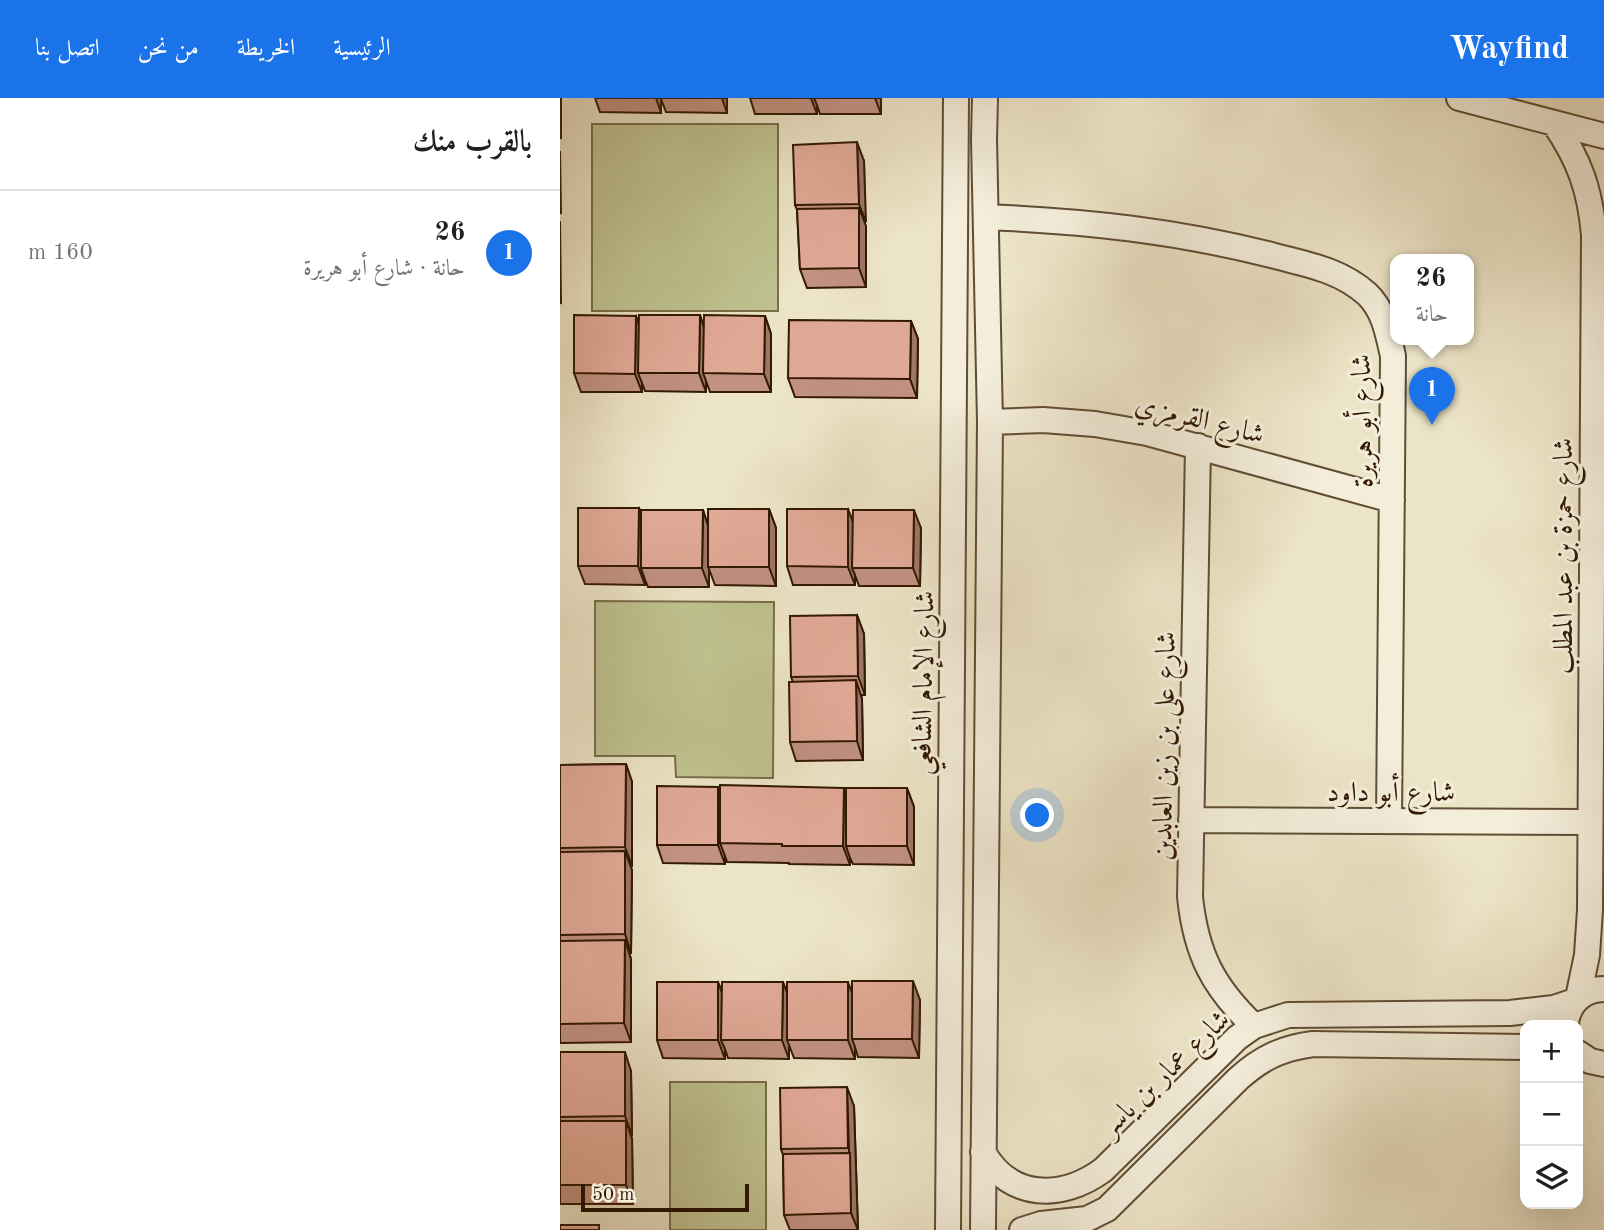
<!DOCTYPE html>
<html lang="ar">
<head>
<meta charset="utf-8">
<style>
	:root { --surface:#fff; --page:#f2f2f2; --text:#202124; --muted:#757577; --line:#e0e0e0; --accent:#1a73e8 }
	body { margin:0; font-family:"Old Standard TT",Amiri,serif; background:var(--page); color:var(--text); direction:rtl }
	.controls { position:absolute; right:21px; bottom:21px; display:grid; overflow:hidden; border-radius:14px; box-shadow:0 7px 28px #0002 }
	.controls button { width:63px; height:63px; display:grid; place-items:center; padding:0; border:0; border-bottom:2px solid var(--line); background:var(--surface); color:var(--text); font:35px sans-serif }
	.scale { position:absolute; left:21px; bottom:18px; width:168px; box-sizing:border-box; padding-left:7px; border:4px solid #331903; border-top:0; font-size:19px; line-height:24px; white-space:nowrap; color:#331903; -webkit-text-stroke:5px #f3edda; paint-order:stroke }
	.you { position:absolute; left:478px; top:718px; width:24px; height:24px; margin:-18px; border:5px solid #fff; border-radius:50%; background:#1a73e8; box-shadow:0 0 0 10px #1a73e833 }
	.badge { display:grid; place-items:center; width:46px; height:46px; border-radius:50%; background:var(--accent); color:#fff; font-size:23px; font-weight:700 }
	.pin { position:absolute; translate:-50% -58px; filter:drop-shadow(0 2px 4px #0008) }
	.pin::after { content:''; position:absolute; top:37px; width:24px; height:21px; background:inherit; clip-path:polygon(0 0,100% 0,50% 100%) }
	.popup { position:absolute; left:830px; top:156px; width:84px; height:91px; box-sizing:border-box; display:grid; place-content:center; border-radius:14px; background:var(--surface); filter:drop-shadow(0 2px 5px #0005); font-size:23px; white-space:nowrap; color:var(--muted) }
	.popup b { font-size:26px; color:var(--text) }
	.popup::after { content:''; position:absolute; left:50%; top:100%; margin-left:-14px; border:14px solid transparent; border-top-color:var(--surface) }
	.list { margin:0; padding:0; list-style:none }
	h2 { display:flex; justify-content:space-between; align-items:center; height:91px; margin:0; padding:0 28px; font-size:30px }
	h2 small { font-size:23px; font-weight:400; color:var(--muted) }
	.list li { display:grid; grid-template-columns:46px 1fr auto; gap:21px; align-items:center; box-sizing:border-box; height:126px; padding:0 28px; border-top:2px solid var(--line) }
	.list b { display:block; font-size:26px; white-space:nowrap }
	.list p { margin:0; font-size:23px; white-space:nowrap; color:var(--muted) }
	.list em { font-size:23px; font-style:normal; color:var(--muted) }
	.icon { flex:none; width:38px; height:38px; fill:none; stroke:currentColor; stroke-width:2; stroke-linecap:round; stroke-linejoin:round }
	.map { position:relative; flex:none; width:1044px; height:1132px; overflow:hidden; direction:ltr }
	header { display:flex; align-items:center; gap:42px; box-sizing:border-box; height:98px; padding:0 35px; background:var(--accent); color:#fff }
	header strong { font-size:33px }
	nav { display:flex; gap:38px; margin-inline-start:auto; font-size:24px }
	main { display:flex }
	aside { flex:1; background:var(--surface) }
	.map>svg:first-child { display:block }
	.green { fill:#bfc290; stroke:#796e4a; stroke-width:2 }
	.lines { fill:none; stroke-linecap:round; stroke-linejoin:round }
	.minor-casing { stroke:#614c34; stroke-width:28 }
	.minor { stroke:#f3edda; stroke-width:24 }
	.wall { fill:#c19181; stroke:#331903; stroke-width:2 }
	.shaded-wall { fill:#9d7669; stroke:#331903; stroke-width:2 }
	.building { fill:#e0a996; stroke:#331903; stroke-width:2 }
	.labels { text-anchor:middle; stroke-width:6; stroke-linejoin:round; paint-order:stroke }
	.street-label { font-size:28px; fill:#331903; stroke:#f3edda }
</style>
</head>
<body>
<header>
<strong>Wayfind</strong>
<nav><a>الرئيسية</a><a>الخريطة</a><a>من نحن</a><a>اتصل بنا</a></nav>
</header>
<main>
<div class="map">
<svg width="1044" height="1132" viewBox="0 0 1044 1132">
	<rect width="100%" height="100%" fill="#ece4c6"/>
	<filter id="stains"><feTurbulence type="fractalNoise" baseFrequency=".00286" numOctaves="4"/><feColorMatrix values="0 0 0 0 .2 0 0 0 0 .09 0 0 0 0 .02 0 0 0 .5 -.17"/></filter>
	<radialGradient id="worn" r=".72"><stop offset=".6" stop-color="#630" stop-opacity="0"/><stop offset="1" stop-color="#630" stop-opacity=".3"/></radialGradient>
	<path class="green" d="M 32,26 L 218,26 L 218,213 L 32,213 Z
		M 35,503 L 214,504 L 213,680 L 116,679 L 115,658 L 35,658 Z
		M 110,984 L 206,984 L 206,1132 L 110,1132 Z"/>
	<g class="lines">
		<g class="minor-casing">
			<path id="minor" d="M 899,0 L 1044,38
				M 994,25 C 1020,63 1030,92 1034,137 L 1030,812 L 1027,857 L 1018,900
				M 426,119 C 525,123 618,133 715,158 C 749,167 780,172 807,196 C 824,212 828,236 833,258 L 829,723
				M 430,324 L 483,322 L 535,326 L 587,335 L 832,402
				M 638,348 L 630,799 C 636,856 653,889 694,928
				M 631,722 L 1030,724
				M 1006,927 C 1007,906 1023,891 1044,891
				M 1018,955 L 1030,963 L 1044,966
				M 423,1054 C 450,1102 502,1102 543,1072 L 677,940 L 694,928 L 728,917 L 950,915 L 994,910 L 1015,903
				M 388,1132 L 396,0
				M 423,1132 L 430,324 L 424,41 L 425,0
				M 462,1132 L 481,1126 L 527,1121 L 547,1111 L 678,981 C 701,960 722,950 753,946 L 965,949"/>
		</g>
		<use href="#minor" class="minor"/>
	</g>
	<path class="wall" d="M 35,0 L 167,0 L 167,15 L 106,14 L 101,1 L 101,15 L 40,14 Z
		M 190,0 L 321,0 L 321,16 L 260,16 L 257,7 L 257,16 L 195,16 Z
		M 304,63 L 306,189 L 247,190 L 240,171 L 237,112 L 235,107 Z
		M 140,217 L 143,228 L 205,218 L 211,236 L 211,294 L 150,294 L 146,283 L 146,294 L 85,293 L 82,285 L 82,294 L 21,294 L 14,275 L 76,218 L 78,226 Z
		M 351,223 L 358,241 L 357,300 L 235,299 L 228,280 Z
		M 79,410 L 81,416 L 143,412 L 148,428 L 209,411 L 216,430 L 216,488 L 155,487 L 149,471 L 149,489 L 88,489 L 85,482 L 85,487 L 25,486 L 18,468 Z
		M 288,411 L 293,424 L 361,430 L 360,488 L 299,488 L 295,477 L 295,487 L 233,487 L 227,468 Z
		M 297,517 L 304,536 L 305,597 L 301,597 L 302,601 L 303,662 L 236,663 L 230,644 L 233,584 L 231,579 Z
		M 66,666 L 72,684 L 72,768 L 70,768 L 72,772 L 71,855 L 69,855 L 71,861 L 71,944 L 0,945 L 0,667 Z
		M 284,690 L 286,696 L 347,690 L 354,709 L 354,767 L 293,766 L 290,760 L 290,767 L 229,766 L 229,765 L 167,764 L 165,758 L 165,766 L 103,765 L 97,747 L 160,695 Z
		M 158,884 L 162,894 L 223,884 L 227,896 L 292,894 L 360,902 L 359,960 L 298,959 L 295,949 L 295,961 L 234,960 L 229,947 L 229,961 L 168,960 L 165,951 L 165,961 L 103,960 L 97,942 Z
		M 0,954 L 71,973 L 72,1037 L 71,1037 L 72,1041 L 73,1106 L 0,1106 Z
		M 294,1008 L 298,1132 L 230,1132 L 224,1117 L 223,1057 L 221,1051 Z"/>
	<path class="shaded-wall" d="M 0,0 L 1,0 L 1,41 L 0,38 Z
		M 96,0 L 101,0 L 101,15 Z
		M 162,0 L 167,0 L 167,15 Z
		M 251,0 L 254,0 L 257,7 L 257,16 Z
		M 315,0 L 321,0 L 321,16 Z
		M 297,44 L 304,63 L 306,124 L 299,106 Z
		M 0,53 L 1,116 L 0,112 Z
		M 299,110 L 306,128 L 306,189 L 299,170 Z
		M 0,123 L 1,206 L 0,203 Z
		M 140,217 L 146,236 L 143,275 L 146,283 L 146,294 L 139,275 Z
		M 76,218 L 82,236 L 78,275 L 82,285 L 82,294 L 75,276 Z
		M 205,218 L 211,236 L 211,294 L 204,276 Z
		M 351,223 L 358,241 L 357,300 L 350,281 Z
		M 79,410 L 86,429 L 81,470 L 85,482 L 85,487 L 78,468 Z
		M 209,411 L 216,430 L 216,488 L 209,469 Z
		M 288,411 L 295,430 L 292,470 L 295,477 L 295,487 L 288,469 Z
		M 143,412 L 149,431 L 149,489 L 142,470 Z
		M 354,412 L 361,430 L 360,488 L 353,470 Z
		M 297,517 L 304,536 L 305,597 L 298,578 Z
		M 296,582 L 302,601 L 303,662 L 297,643 Z
		M 66,666 L 72,684 L 72,768 L 65,749 Z
		M 158,689 L 165,708 L 160,745 L 165,758 L 165,766 L 158,747 Z
		M 284,690 L 291,709 L 286,748 L 290,760 L 290,767 L 283,748 Z
		M 347,690 L 354,709 L 354,767 L 347,748 Z
		M 65,753 L 72,772 L 71,855 L 65,836 Z
		M 65,842 L 71,861 L 71,944 L 64,925 Z
		M 353,883 L 360,902 L 359,960 L 352,941 Z
		M 158,884 L 165,903 L 161,942 L 165,951 L 165,961 L 158,942 Z
		M 223,884 L 230,903 L 227,942 L 229,947 L 229,961 L 222,942 Z
		M 288,884 L 295,903 L 292,941 L 295,949 L 295,961 L 288,942 Z
		M 65,954 L 71,973 L 72,1037 L 65,1018 Z
		M 287,989 L 294,1008 L 298,1132 L 291,1115 Z
		M 66,1023 L 72,1041 L 73,1106 L 66,1087 Z"/>
	<path class="building" d="M 297,44 L 299,106 L 235,107 L 233,47 Z
		M 299,110 L 299,170 L 240,171 L 237,111 Z
		M 14,217 L 76,218 L 75,276 L 14,275 Z
		M 79,217 L 140,217 L 139,275 L 78,275 Z
		M 144,217 L 205,218 L 204,276 L 143,275 Z
		M 229,222 L 351,223 L 350,281 L 228,280 Z
		M 18,410 L 79,410 L 78,468 L 18,468 Z
		M 148,411 L 209,411 L 209,469 L 148,469 Z
		M 227,411 L 288,411 L 288,469 L 227,468 Z
		M 81,412 L 143,412 L 142,470 L 81,470 Z
		M 293,412 L 354,412 L 353,470 L 292,470 Z
		M 297,517 L 298,578 L 231,579 L 230,518 Z
		M 296,582 L 297,643 L 230,644 L 229,584 Z
		M 66,666 L 65,749 L 0,750 L 0,667 Z
		M 160,687 L 284,690 L 283,748 L 222,748 L 222,746 L 160,745 Z
		M 97,688 L 158,689 L 158,747 L 97,747 Z
		M 286,690 L 347,690 L 347,748 L 286,748 Z
		M 65,753 L 65,836 L 0,837 L 0,754 Z
		M 65,842 L 64,925 L 0,926 L 0,843 Z
		M 292,883 L 353,883 L 352,941 L 292,941 Z
		M 97,884 L 158,884 L 158,942 L 97,942 Z
		M 162,884 L 223,884 L 222,942 L 161,942 Z
		M 227,884 L 288,884 L 288,942 L 227,942 Z
		M 0,954 L 65,954 L 65,1018 L 0,1019 Z
		M 287,989 L 288,1050 L 221,1051 L 220,990 Z
		M 0,1023 L 66,1023 L 66,1087 L 0,1087 Z
		M 290,1055 L 291,1115 L 224,1117 L 223,1056 Z
		M 0,1127 L 39,1127 L 39,1132 L 0,1132 Z"/>
	<g class="labels">
		<g class="street-label">
			<text transform="translate(640 320) rotate(14)" y="10">شارع القرمزي</text>
			<text transform="translate(801 323) rotate(-91)" y="10">شارع أبو هريرة</text>
			<text transform="translate(1002 458) rotate(-90)" y="10">شارع حمزة بن عبد المطلب</text>
			<text transform="translate(362 585) rotate(-89)" y="10">شارع الإمام الشافعي</text>
			<text transform="translate(603 648) rotate(-89)" y="10">شارع على بن زين العابدين</text>
			<text x="831" y="703">شارع أبو داود</text>
			<text transform="translate(604 974) rotate(-44)" y="10">شارع عمار بن ياسر</text>
		</g>
	</g>
	<rect width="100%" height="100%" filter="url(#stains)"/>
	<rect width="100%" height="100%" fill="url(#worn)"/>
</svg>
<div class="controls">
<button>+</button>
<button>−</button>
<button><svg class="icon" aria-label="layers" viewBox="0 0 24 24"><path d="M12 4l9 5-9 5-9-5zM3 14l9 5 9-5"/></svg></button>
</div>
<div class="scale">50 m</div>
<div class="you"></div>
<div class="pin badge" style="left:872px;top:327px">1</div>
<div class="popup"><b>26</b>حانة</div>
</div>
<aside>
<h2>بالقرب منك<small></small></h2>
<ul class="list">
<li><span class="badge">1</span><div><b>26</b><p>حانة · شارع أبو هريرة</p></div><em>160 m</em></li>
</ul>
</aside>
</main>
</body>
</html>
